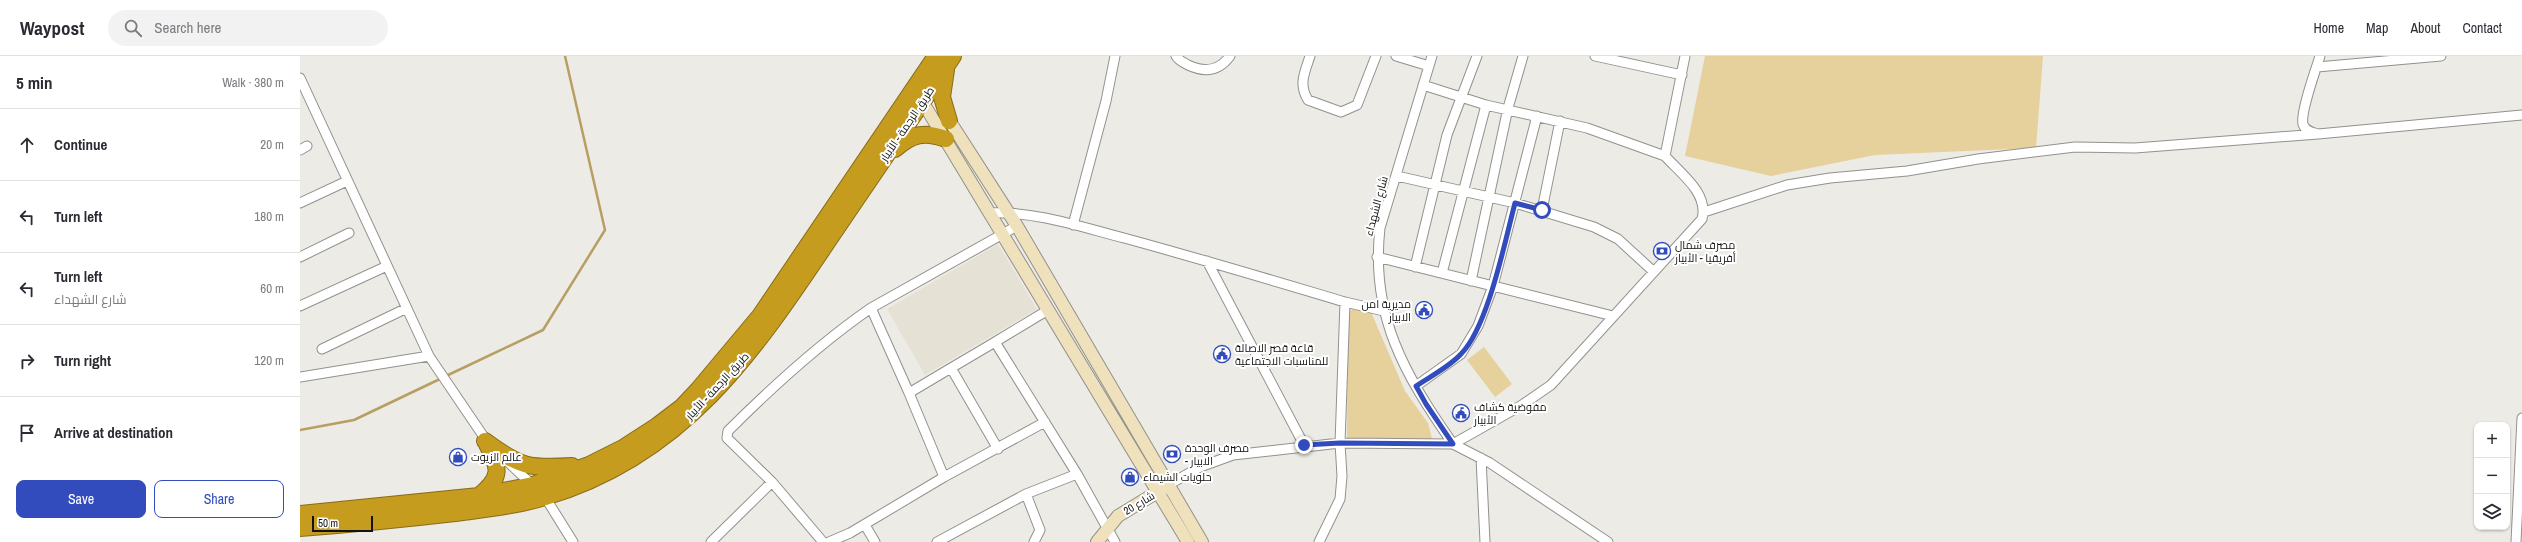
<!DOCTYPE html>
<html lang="en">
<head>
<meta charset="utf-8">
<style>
	:root { --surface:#fff; --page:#f2f2f3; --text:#2b2b33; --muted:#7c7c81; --line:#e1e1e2; --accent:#324cbd }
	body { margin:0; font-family:"Archivo Narrow",Cairo,sans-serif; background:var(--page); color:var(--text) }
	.controls { position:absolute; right:12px; bottom:12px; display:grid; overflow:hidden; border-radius:8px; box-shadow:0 1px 3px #0004 }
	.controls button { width:36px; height:36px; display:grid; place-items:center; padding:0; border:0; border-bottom:1px solid var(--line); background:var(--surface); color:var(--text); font:20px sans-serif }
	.scale { position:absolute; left:12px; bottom:10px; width:61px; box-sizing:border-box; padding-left:4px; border:2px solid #131211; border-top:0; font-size:11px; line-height:14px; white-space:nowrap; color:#131211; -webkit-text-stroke:3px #fff; paint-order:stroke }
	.stop { position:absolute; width:12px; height:12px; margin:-9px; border:3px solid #324cbd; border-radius:50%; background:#fff }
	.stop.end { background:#324cbd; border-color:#fff; box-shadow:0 1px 4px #0008 }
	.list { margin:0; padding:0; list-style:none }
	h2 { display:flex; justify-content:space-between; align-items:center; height:52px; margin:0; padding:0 16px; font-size:17px }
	h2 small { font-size:13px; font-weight:400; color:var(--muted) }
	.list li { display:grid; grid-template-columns:26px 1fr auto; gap:12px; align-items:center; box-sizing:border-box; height:72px; padding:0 16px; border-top:1px solid var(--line) }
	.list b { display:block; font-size:15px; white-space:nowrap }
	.list p { margin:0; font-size:13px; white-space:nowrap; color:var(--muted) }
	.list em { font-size:13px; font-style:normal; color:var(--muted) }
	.actions { display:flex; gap:8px; padding:12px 16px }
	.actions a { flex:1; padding:9px 0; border:1px solid var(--accent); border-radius:8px; text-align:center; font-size:14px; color:var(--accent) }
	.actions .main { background:var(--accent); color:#fff }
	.icon { flex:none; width:22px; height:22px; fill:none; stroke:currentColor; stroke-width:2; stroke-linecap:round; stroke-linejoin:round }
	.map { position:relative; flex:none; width:2222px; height:486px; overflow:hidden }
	header { display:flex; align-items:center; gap:24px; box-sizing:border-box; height:56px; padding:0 20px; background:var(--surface); border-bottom:1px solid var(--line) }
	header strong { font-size:19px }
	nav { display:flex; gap:22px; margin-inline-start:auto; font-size:14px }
	.search { width:280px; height:36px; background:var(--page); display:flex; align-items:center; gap:10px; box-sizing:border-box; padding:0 14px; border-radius:22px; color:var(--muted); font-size:15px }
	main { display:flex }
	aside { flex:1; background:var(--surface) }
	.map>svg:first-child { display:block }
	.built { fill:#e5e1d4 }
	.green { fill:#e6d09b }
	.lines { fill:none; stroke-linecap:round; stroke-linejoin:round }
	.stream { stroke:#b79f63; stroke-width:2.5 }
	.street-casing { stroke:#93918c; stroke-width:11 }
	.secondary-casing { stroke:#93918c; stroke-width:14 }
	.highway-casing { stroke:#876c19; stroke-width:18 }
	.street { stroke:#fff; stroke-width:9 }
	.secondary { stroke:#eee1bc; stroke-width:12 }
	.highway { stroke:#c59c1e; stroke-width:16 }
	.route { stroke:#324cbd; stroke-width:5 }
	.labels { text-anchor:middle; stroke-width:4; stroke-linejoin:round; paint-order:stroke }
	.street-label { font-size:11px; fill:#131211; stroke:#fff }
	.poi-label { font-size:11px; fill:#131211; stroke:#fff; text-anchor:start }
</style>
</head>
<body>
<header>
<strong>Waypost</strong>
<div class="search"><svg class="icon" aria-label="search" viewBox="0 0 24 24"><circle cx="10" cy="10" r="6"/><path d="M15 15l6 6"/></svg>Search here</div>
<nav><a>Home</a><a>Map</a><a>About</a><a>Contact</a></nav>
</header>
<main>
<aside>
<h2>5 min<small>Walk · 380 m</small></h2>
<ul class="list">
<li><svg class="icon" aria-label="ahead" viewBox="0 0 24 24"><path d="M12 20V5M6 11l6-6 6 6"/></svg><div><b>Continue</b></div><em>20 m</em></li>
<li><svg class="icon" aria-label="left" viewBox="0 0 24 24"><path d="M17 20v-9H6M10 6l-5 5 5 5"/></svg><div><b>Turn left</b></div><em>180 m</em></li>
<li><svg class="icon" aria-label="left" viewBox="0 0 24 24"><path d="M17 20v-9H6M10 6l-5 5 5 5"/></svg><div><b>Turn left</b><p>شارع الشهداء</p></div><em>60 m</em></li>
<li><svg class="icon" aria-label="right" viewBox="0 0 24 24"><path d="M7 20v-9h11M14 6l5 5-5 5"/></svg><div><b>Turn right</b></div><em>120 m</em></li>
<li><svg class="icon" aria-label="arrive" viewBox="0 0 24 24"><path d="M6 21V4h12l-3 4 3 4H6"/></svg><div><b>Arrive at destination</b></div></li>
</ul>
<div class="actions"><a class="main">Save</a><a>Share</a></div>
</aside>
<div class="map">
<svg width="2222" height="486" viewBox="0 0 2222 486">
	<rect width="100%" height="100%" fill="#edebe6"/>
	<path class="built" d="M 698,188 L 737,253 L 625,319 L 587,253 Z"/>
	<path class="green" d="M 1405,0 L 1743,0 L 1736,92 L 1575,99 L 1471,120 L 1385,100 Z
		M 1052,253 L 1071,256 L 1105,335 L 1128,367 L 1132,383 L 1047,382 L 1048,258 Z
		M 1184,291 L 1212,328 L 1195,341 L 1167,304 Z"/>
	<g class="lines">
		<path class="stream" d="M 146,320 L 243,274 L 305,174 L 265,0
			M 0,374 L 54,364 L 142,322"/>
		<g class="street-casing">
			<path id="street" d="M 876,0 C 879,5 883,6 888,9 C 905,17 919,15 930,0
				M 1010,0 C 1005,16 998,28 1008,44 L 1041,56 L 1057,49 L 1076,0
				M 1096,0 L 1129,10
				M 1132,0 L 1080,172 C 1070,260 1105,319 1153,388
				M 1295,0 L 1382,19
				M 2020,0 C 2016,13 2000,57 2003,68 C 2005,75 2012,76 2018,78 L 2222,59
				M 2017,11 L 2141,0
				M 0,22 L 129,300 L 188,387
				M 1123,29 L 1186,49 L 1287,72 L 1365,100
				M 0,94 L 7,90
				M 1097,120 L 1215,147 L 1294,171 L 1318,183 L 1354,216
				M 0,147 L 47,125
				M 1242,154 L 1260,65
				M 1404,156 L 1487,129 L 1530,122 L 1607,115 L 1678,103 L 1775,91 L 1835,92 L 2018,78
				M 690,157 C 735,155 781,171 824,182 C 898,202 971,224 1045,246
				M 773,169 L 806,45 L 815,0
				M 0,201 L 49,177
				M 1077,201 L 1313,260
				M 907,205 L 1004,389
				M 1115,211 L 1147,79 L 1177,0
				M 1142,217 L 1186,49
				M 1171,225 L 1208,52 L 1223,0
				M 0,250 L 87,210
				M 695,286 L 748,254
				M 22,293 L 107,252
				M 0,321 L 129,300
				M 1116,330 L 1161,298 L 1178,270 L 1193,230 L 1237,60
				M 609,337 L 571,252 L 717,170
				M 1153,388 L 1222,349 L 1251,329 L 1402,163 C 1409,137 1380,117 1365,100 L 1385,0
				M 698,393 L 651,312 L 695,286 L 777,418 L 815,486
				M 1181,402 L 1185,486
				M 207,405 L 245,441 L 273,486
				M 644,421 L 609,337 L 651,312
				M 472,426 L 427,382 L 428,375 C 473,330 519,288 571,252
				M 868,429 L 900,411 L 933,399 L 1040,387 L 1153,388 L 1190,407 L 1308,486
				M 565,469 L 575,486
				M 411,486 L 472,426 L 523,486
				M 529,486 L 550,477 L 644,421 L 745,366
				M 637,486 L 726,438
				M 734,486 L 740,474 L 726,438 L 777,418
				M 1019,486 L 1040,443 L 1042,420 L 1040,387 L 1045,246 L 1084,255
				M 2216,486 L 2222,362"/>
		</g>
		<g class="secondary-casing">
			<path id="secondary" d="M 619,40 L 888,486
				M 645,58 L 717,170 L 902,486
				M 797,486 L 818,460 L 864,432"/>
		</g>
		<g class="highway-casing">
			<path id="highway" d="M 646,14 L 642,41 L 649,65
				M 595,93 C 612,78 624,75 646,83
				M 185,385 C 220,411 229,413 272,410
				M 179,440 C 202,421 200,413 187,388
				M 0,458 L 179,440 L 233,429 L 289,409 L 323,392 L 357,370 L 382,351 L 398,334 L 460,260 L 636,0
				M 0,472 C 52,468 103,463 155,457 C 185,453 216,450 245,441 C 387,399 456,292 534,176 C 574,117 614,59 653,0"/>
		</g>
		<use href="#street" class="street"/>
		<use href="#secondary" class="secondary"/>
		<use href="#highway" class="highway"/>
	</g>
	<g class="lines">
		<path class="route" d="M 1004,389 L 1040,387 L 1153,388 L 1126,348 L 1116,330 C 1131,320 1149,311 1161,298 C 1188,271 1205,185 1215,147 L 1242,154"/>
	</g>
	<defs>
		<g id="bank-ring" transform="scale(0.9)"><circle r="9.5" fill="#fff" stroke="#324cbd" stroke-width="1.5"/><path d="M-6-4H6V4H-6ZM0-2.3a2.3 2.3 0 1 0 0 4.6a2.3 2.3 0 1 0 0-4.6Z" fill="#324cbd"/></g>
		<g id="civic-ring" transform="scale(0.9)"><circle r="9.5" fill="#fff" stroke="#324cbd" stroke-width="1.5"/><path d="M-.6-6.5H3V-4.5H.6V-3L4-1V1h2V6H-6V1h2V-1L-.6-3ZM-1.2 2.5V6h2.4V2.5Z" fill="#324cbd"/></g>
		<g id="shop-ring" transform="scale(0.9)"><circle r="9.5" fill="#fff" stroke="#324cbd" stroke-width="1.5"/><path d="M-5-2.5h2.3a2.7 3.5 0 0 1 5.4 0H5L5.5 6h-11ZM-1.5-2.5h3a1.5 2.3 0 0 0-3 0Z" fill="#324cbd"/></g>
	</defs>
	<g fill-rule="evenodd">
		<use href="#bank-ring" x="1362" y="195"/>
		<use href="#civic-ring" x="1124" y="254"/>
		<use href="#civic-ring" x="922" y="298"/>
		<use href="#civic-ring" x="1161" y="357"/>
		<use href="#bank-ring" x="872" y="398"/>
		<use href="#shop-ring" x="158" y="401"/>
		<use href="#shop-ring" x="830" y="421"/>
	</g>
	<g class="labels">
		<g class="street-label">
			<text transform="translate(607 68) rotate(-56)" y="4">طريق الرجمة - الأبيار</text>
			<text transform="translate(1076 150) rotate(-75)" y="4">شارع الشهداء</text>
			<text transform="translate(417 330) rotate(-47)" y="4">طريق الرجمة - الأبيار</text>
			<text transform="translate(839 447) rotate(-31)" y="4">شارع 20</text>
		</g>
		<g class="poi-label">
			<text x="1375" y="193">مصرف شمال<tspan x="1375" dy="13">أفريقيا - الأبيار</tspan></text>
			<text x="1111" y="252" text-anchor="end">مديرية امن<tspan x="1111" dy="13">الابيار</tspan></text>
			<text x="935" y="296">قاعة قصر الاصالة<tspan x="935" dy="13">للمناسبات الاجتماعية</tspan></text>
			<text x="1174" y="355">مفوضية كشاف<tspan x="1174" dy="13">الأبيار</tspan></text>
			<text x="885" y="396">مصرف الوحدة<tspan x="885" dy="13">- الابيار</tspan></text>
			<text x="171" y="405">عالم الزيوت</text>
			<text x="843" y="425">حلويات الشيماء</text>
		</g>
	</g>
</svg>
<div class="controls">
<button>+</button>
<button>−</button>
<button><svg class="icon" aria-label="layers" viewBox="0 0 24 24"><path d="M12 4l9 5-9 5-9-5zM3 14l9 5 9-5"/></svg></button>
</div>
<div class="scale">50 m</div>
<div class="stop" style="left:1242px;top:154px"></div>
<div class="stop end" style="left:1004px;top:389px"></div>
</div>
</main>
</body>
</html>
